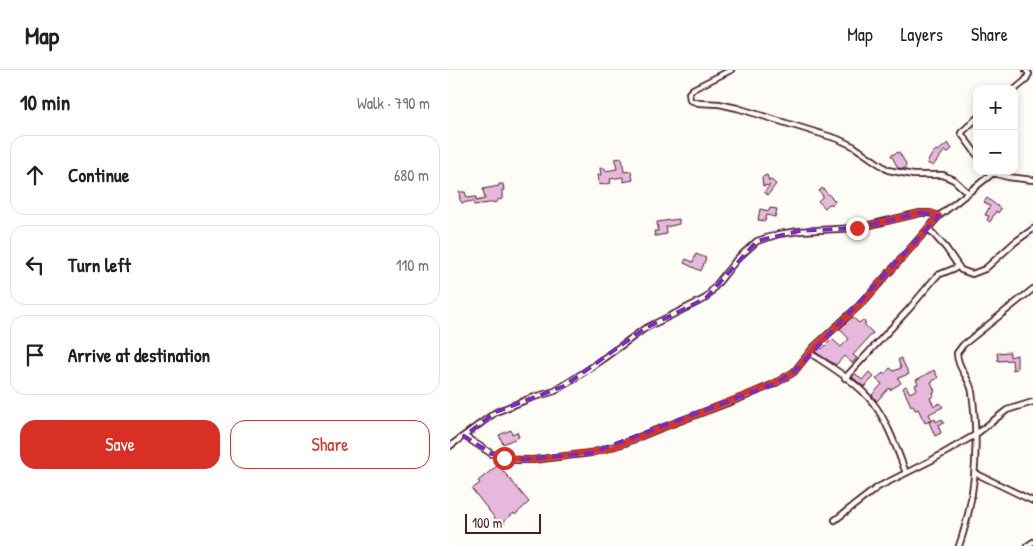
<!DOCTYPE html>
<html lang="en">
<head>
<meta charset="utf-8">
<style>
	:root { --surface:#fff; --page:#f2f2f2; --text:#202124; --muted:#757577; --line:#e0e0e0; --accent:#d93025 }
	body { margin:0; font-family:"Patrick Hand",sans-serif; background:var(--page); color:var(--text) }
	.controls { position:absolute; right:15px; top:15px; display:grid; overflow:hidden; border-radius:10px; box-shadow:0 2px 8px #0003 }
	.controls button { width:45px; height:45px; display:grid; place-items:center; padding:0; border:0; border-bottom:1px solid var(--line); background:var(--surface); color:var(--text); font:25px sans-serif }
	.scale { position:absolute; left:15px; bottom:12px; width:76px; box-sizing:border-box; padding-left:5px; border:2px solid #4a1f2b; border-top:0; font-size:14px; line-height:18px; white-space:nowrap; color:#4a1f2b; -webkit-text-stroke:4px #fdfcf7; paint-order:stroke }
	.stop { position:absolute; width:15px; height:15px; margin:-11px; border:4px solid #d93025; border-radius:50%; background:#fff }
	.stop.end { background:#d93025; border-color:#fff; box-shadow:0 1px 5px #0008 }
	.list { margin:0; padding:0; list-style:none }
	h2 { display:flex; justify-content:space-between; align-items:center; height:65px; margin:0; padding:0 20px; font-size:21px }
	h2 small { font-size:16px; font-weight:400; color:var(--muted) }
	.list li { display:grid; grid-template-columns:32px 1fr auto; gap:15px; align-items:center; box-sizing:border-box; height:80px; margin:0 10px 10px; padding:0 10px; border:1px solid var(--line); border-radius:15px }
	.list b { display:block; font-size:19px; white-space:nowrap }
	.list em { font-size:16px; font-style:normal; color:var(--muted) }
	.actions { display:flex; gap:10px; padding:15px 20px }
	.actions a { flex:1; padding:11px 0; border:1px solid var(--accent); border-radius:15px; text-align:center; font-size:18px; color:var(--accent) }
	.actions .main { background:var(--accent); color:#fff }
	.icon { flex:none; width:28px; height:28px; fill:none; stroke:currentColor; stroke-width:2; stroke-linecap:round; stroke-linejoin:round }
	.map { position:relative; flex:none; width:583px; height:476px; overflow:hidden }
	header { display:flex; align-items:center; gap:30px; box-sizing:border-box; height:70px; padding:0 25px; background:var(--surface); border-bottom:1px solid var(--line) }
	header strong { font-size:24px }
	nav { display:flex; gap:28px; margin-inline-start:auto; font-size:18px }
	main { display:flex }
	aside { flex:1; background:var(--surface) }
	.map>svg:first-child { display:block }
	.building { fill:#e6b9dc; stroke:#4a1f2b }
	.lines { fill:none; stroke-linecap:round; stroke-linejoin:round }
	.minor-casing { stroke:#4a1f2b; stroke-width:8 }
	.minor { stroke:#fdfcf7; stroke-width:4.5 }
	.route { stroke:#d93025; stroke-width:6 }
	.marked { fill:none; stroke:#7b2cbf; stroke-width:4; stroke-dasharray:10 6; stroke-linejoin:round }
</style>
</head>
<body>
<header>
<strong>Map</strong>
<nav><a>Map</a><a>Layers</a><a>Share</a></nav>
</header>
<main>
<aside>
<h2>10 min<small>Walk · 790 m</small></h2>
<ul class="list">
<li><svg class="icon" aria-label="ahead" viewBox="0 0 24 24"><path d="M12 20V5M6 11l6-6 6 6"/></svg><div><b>Continue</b></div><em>680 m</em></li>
<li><svg class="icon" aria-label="left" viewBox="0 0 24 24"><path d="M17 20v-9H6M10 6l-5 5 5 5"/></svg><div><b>Turn left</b></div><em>110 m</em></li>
<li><svg class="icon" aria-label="arrive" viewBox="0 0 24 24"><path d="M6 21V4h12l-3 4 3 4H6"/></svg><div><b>Arrive at destination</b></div></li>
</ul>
<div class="actions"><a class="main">Save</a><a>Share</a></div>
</aside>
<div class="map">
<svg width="583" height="476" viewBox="0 0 583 476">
	<rect width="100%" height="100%" fill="#fdfcf7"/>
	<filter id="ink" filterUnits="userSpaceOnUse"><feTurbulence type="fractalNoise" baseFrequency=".02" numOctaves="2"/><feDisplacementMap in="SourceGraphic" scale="10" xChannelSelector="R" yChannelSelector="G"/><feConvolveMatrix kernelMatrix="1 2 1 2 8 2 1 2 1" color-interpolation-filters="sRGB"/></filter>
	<g filter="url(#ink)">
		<path class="building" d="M 498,73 L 502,79 L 497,83 L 495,80 L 483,96 L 477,93 L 482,84 L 486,80 L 488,81 Z
			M 449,82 L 456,94 L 455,99 L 448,98 L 441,85 Z
			M 172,88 L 174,102 L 181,101 L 183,110 L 173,112 L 173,107 L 160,109 L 161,113 L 149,115 L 148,105 L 151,105 L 150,98 L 155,98 L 155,101 L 167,99 L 165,89 Z
			M 317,105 L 319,111 L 321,110 L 326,114 L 318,125 L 314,122 L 320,115 L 313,116 L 312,107 Z
			M 49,114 L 53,114 L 54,120 L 52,120 L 52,129 L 47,130 L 47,132 L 24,135 L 23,131 L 12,133 L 10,130 L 9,122 L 15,122 L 17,128 L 26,127 L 26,131 L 35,129 L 33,119 L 49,116 Z
			M 372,118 L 385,131 L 382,135 L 380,133 L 375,138 L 368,131 L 373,126 L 369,121 Z
			M 537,128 L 551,139 L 548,143 L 546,141 L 540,152 L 537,150 L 539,146 L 535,145 L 540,136 L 534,132 Z
			M 320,138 L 327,139 L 325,147 L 317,145 L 315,151 L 308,150 L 310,139 L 319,141 Z
			M 229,149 L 229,154 L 216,157 L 217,164 L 205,166 L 204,161 L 208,161 L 207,152 Z
			M 246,184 L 256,188 L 251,201 L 234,193 L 236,189 L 243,192 Z
			M 402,247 L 409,253 L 413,250 L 416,253 L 414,254 L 423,263 L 403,285 L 407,288 L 402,293 L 394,286 L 386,295 L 365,282 L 370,277 L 372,279 L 382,269 L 391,277 L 399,269 L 390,259 Z
			M 560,282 L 560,287 L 567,285 L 567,299 L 563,300 L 562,290 L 548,291 L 547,283 Z
			M 451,288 L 459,304 L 448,308 L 451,313 L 440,320 L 439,318 L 427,331 L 422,325 L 432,314 L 426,309 L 433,303 L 434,305 L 440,298 L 444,301 L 451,298 L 448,290 Z
			M 484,300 L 488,308 L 481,312 L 485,321 L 483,322 L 484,326 L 480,328 L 484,336 L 490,333 L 493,337 L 479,344 L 482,350 L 475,353 L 468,339 L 465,340 L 463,335 L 461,336 L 453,318 L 456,316 L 460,323 L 467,319 L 465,315 L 468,314 L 466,310 Z
			M 419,302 L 424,307 L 414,317 L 402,307 L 406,304 L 412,310 Z
			M 485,349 L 486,352 L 492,349 L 494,353 L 488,355 L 491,363 L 485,366 L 479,352 Z
			M 61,360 L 62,364 L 67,362 L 69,367 L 53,374 L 49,365 Z
			M 48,395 L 79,432 L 65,445 L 64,443 L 53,452 L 55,453 L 51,456 L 22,419 L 30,413 L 28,411 Z"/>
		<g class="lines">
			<g class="minor-casing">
				<path id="minor" d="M 281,0 L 243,19 L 239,23 L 240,30 L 249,33 L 269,34 L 287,38 L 388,69 L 403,76 L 438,100 L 463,105 L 493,105 L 504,110 L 518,123
					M 564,20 L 575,11 L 579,4 L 576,0
					M 527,48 L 511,63 L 527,85
					M 478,158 L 496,178 L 511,200 L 522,204 L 535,199 L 565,172 L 583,159
					M 360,283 C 381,297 407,312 423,333 C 437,350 448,382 456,403
					M 395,308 L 459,239 L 485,208 L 488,205 L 508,197
					M 14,366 L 42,384 L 66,390 L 83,390 L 141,383 L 175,373 L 206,360 L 296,326 L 324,314 L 344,302 L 363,278 L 414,231 L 489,146 L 543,103 L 558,107 L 583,110
					M 0,376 L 46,342 L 81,328 L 105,321 L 139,299 L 194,259 L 256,228 L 287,189 L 307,171 L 329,164 L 349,161 L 407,158 L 470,143 L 480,143 L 489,146
					M 525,403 L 583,431
					M 385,450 L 428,417 L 482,390 L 525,365 L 557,340 L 583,332
					M 509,476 C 526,427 529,374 522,322 C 520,308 507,298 507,283 L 513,275 L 583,219
					M 577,476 L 583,472"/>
			</g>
			<use href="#minor" class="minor"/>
		</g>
	</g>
	<g class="lines" filter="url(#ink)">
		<path class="route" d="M 54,388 L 83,390 L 156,380 L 324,314 L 344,302 L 364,278 L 414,231 L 489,146 L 480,143 L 470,143 L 407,158"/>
	</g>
	<path class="marked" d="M 470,143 L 489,146 L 344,302 L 324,314 L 141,383 L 66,390 L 42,384 L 14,366 L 46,342 L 114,316 L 194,259 L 256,228 L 307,171 L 349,161 L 407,158 Z"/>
</svg>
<div class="controls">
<button>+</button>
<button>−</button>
</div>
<div class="scale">100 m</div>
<div class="stop" style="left:54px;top:388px"></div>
<div class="stop end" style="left:407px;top:158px"></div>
</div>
</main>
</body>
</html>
